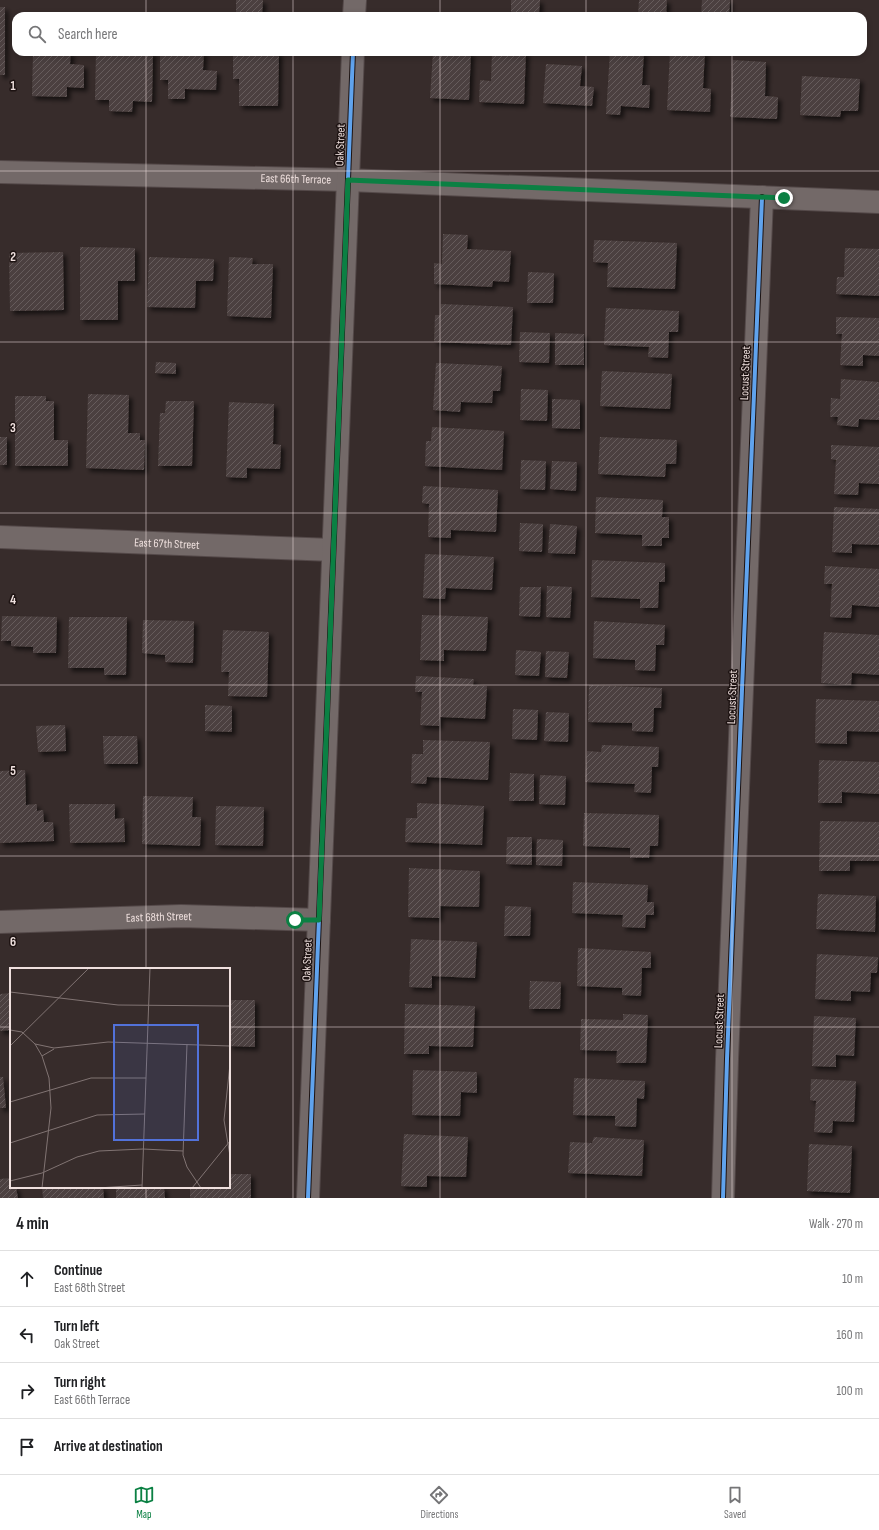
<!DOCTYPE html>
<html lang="en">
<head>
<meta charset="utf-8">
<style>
	:root { --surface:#fff; --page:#f2f2f2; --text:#202124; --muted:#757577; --line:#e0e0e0; --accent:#0b8043 }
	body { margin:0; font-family:"Sofia Sans Condensed",sans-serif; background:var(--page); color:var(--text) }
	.stop { position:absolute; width:12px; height:12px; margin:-9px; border:3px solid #0b8043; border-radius:50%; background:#fff }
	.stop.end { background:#0b8043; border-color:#fff; box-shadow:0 1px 4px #0008 }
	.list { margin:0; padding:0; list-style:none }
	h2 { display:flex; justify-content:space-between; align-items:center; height:52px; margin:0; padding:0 16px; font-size:17px }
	h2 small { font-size:13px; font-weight:400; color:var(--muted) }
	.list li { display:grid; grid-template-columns:26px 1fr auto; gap:12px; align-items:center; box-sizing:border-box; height:56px; padding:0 16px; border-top:1px solid var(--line) }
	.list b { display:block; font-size:15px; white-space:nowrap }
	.list p { margin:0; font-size:13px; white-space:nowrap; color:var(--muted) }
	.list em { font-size:13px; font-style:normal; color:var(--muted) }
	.icon { flex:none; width:22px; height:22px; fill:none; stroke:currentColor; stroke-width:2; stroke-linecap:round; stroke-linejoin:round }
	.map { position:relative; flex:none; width:879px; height:1198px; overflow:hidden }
	.search { position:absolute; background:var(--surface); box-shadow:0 2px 6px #0003; left:12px; right:12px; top:12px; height:44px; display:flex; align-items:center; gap:10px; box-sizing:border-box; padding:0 14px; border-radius:12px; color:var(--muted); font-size:15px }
	.sheet { height:276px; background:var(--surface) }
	nav { display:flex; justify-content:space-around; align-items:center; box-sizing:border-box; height:56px; border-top:1px solid var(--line); background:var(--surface); font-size:11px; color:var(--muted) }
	nav a { display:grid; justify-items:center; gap:2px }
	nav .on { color:var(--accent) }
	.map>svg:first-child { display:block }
	.building { fill:url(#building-hatch); filter:url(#shadow) }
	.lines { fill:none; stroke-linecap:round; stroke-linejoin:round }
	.minor-casing { stroke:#544949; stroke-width:24 }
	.minor { stroke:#736968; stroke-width:22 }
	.cycleway-casing { stroke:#1d1312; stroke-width:6 }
	.cycleway { stroke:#60a3ed; stroke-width:4 }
	.route { stroke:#0b8043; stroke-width:5 }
	.grid { fill:none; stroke:#efe0de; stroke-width:1; stroke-opacity:0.55 }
	.labels { text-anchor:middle; stroke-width:3; stroke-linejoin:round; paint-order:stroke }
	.street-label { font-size:12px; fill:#efe0de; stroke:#1d1312 }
	.inset-road { fill:none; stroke:#817473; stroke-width:1 }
	.view { fill:#5272da; fill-opacity:0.15; stroke:#5272da; stroke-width:2 }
	.inset-edge { fill:none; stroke:#efe0de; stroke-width:2 }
	.grid-label { font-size:13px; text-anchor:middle; font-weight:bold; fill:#efe0de; stroke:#1d1312; stroke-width:3; stroke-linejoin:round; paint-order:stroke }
</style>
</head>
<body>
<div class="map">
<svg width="879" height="1198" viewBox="0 0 879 1198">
	<defs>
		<pattern id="building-hatch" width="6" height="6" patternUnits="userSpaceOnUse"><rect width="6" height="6" fill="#4c4140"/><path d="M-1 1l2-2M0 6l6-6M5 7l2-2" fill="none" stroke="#665c5b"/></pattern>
		<filter id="shadow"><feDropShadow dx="3.5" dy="3.5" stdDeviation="2" flood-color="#0009"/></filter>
	</defs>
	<rect width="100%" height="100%" fill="#372c2b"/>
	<path class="building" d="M 236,0 L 263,0 L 262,16 L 236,16 Z
		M 511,0 L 540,0 L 539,15 L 511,14 Z
		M 639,0 L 667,0 L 666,16 L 638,16 Z
		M 702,0 L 730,0 L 729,16 L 701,16 Z
		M 0,7 L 5,7 L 5,75 L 0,75 Z
		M 51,14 L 72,15 L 72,16 L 51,16 Z
		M 33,52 L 71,52 L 70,64 L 84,65 L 84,88 L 67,87 L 67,97 L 32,96 Z
		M 96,52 L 153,52 L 152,102 L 133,101 L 132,112 L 109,111 L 109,100 L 95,100 Z
		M 160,52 L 204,52 L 203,70 L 217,71 L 216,90 L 185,89 L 185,99 L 168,99 L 168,80 L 160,80 Z
		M 241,52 L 279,52 L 278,106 L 239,106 L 239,79 L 233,79 L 233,55 L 241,55 Z
		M 433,52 L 471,52 L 469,100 L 430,98 Z
		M 492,52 L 526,52 L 524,104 L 479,102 L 480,80 L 491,81 Z
		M 610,52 L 644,52 L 642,85 L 650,85 L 649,108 L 621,106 L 620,115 L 606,114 Z
		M 670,52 L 705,52 L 703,88 L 711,89 L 710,112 L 667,110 Z
		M 733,60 L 766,62 L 765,96 L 778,97 L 777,119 L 730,117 Z
		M 546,64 L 582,66 L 580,86 L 594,87 L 592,106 L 543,103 Z
		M 802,76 L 860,79 L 858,111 L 841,111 L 840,117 L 800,115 Z
		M 443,234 L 468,235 L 467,249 L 511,251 L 509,282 L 493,281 L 492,287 L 434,284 L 434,263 L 442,264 Z
		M 594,240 L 677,243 L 675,289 L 607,287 L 608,263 L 593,262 Z
		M 80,247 L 135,248 L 135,281 L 118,281 L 118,320 L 80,320 Z
		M 845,248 L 879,249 L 879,296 L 836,294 L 837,277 L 844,277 Z
		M 63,252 L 64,310 L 10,311 L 9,253 Z
		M 149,257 L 214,259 L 213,281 L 196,281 L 195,308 L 147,307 Z
		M 229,257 L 253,258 L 252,264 L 273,264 L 271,318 L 227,316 Z
		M 528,272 L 554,273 L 553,303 L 527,303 Z
		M 441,304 L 513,307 L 511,345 L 434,342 L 435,315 L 440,315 Z
		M 606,308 L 679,311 L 678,332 L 669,332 L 668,358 L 648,357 L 649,347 L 604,345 Z
		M 836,317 L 879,318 L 879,356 L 863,355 L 863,366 L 840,365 L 842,334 L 836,334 Z
		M 520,332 L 550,333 L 549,363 L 519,362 Z
		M 555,333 L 584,334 L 584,365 L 555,365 Z
		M 156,362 L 176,363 L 176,374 L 155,373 Z
		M 436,363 L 502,366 L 500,391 L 493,391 L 492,403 L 461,402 L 460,412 L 433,410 Z
		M 602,371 L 672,374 L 670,409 L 600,406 Z
		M 841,379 L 879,382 L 879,420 L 859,419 L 858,427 L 837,425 L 838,417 L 830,417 L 831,398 L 840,399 Z
		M 521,389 L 548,390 L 547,421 L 520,420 Z
		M 88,394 L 129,395 L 128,433 L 140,433 L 140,440 L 145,440 L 144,470 L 86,468 Z
		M 15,396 L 46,396 L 46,401 L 54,401 L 54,440 L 68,440 L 68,466 L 15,466 Z
		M 552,399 L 580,400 L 580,429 L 552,428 Z
		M 166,401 L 194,401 L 192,466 L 158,466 L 160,413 L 165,413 Z
		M 229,402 L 274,404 L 273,444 L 281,445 L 280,469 L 247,468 L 247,478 L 226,477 Z
		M 432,427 L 504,431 L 502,470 L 425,466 L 426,441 L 431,441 Z
		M 0,437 L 7,437 L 7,465 L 0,465 Z
		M 600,437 L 677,440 L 676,464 L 666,464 L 665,477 L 598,474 Z
		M 831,445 L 879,447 L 879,484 L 859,483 L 858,495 L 834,494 L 836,460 L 831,459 Z
		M 521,460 L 546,461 L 545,490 L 520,489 Z
		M 552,461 L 577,462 L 576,491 L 550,489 Z
		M 423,486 L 498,490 L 496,532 L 451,530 L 451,538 L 428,537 L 429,504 L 422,503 Z
		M 596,497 L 663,500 L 662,517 L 669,517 L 669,538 L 662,538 L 662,546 L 642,546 L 642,535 L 595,533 Z
		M 834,507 L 879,509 L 879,545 L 852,544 L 852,553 L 832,552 Z
		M 520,523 L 543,524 L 542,552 L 519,551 Z
		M 550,524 L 577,526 L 575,554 L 548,553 Z
		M 425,554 L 494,557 L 492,590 L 446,588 L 445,599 L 423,598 Z
		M 592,560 L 665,563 L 665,582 L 659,582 L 658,608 L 640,608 L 640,599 L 591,597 Z
		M 825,566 L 879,569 L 879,607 L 852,605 L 851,618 L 830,617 L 832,584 L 824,584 Z
		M 547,586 L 572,587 L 570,618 L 546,617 Z
		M 520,587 L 541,587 L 540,617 L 519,616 Z
		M 422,615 L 488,617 L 486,651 L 444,650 L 444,661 L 420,660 Z
		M 2,616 L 57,617 L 56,653 L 33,653 L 33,647 L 11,646 L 11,641 L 1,641 Z
		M 69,617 L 127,617 L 126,675 L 104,675 L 104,668 L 68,668 Z
		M 143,620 L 194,621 L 193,663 L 165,662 L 165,655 L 142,653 Z
		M 594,621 L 665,625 L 664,645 L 656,645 L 655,671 L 635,670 L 635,660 L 593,658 Z
		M 223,630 L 269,632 L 267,697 L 228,696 L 229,672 L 221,672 Z
		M 824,632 L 879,635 L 879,675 L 852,673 L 851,685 L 821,683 Z
		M 516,650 L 541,652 L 539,676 L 515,675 Z
		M 546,651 L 569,652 L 567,678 L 545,677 Z
		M 416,676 L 474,679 L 473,685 L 487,686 L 485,719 L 440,717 L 439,726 L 420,725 L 422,692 L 415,692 Z
		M 589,685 L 662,688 L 661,708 L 654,708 L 653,732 L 632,731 L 632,723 L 588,722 Z
		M 816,699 L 879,701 L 879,732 L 847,731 L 847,744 L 815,743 Z
		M 205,705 L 232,706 L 232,732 L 205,731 Z
		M 513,709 L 538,710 L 537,740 L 512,739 Z
		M 546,712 L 569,713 L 568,742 L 544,741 Z
		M 65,725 L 66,751 L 38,752 L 36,726 Z
		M 103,736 L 137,736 L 138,764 L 104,764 Z
		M 423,740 L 490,742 L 488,780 L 427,777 L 426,784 L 411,783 L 412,754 L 423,754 Z
		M 602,745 L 659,747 L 658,767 L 652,767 L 651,793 L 634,792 L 635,784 L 585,782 L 587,751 L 601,752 Z
		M 819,760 L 879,762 L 879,794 L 842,792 L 842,803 L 818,803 Z
		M 25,770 L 26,805 L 37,804 L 37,811 L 43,810 L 44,822 L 53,822 L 54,841 L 0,843 L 0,771 Z
		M 510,773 L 534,774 L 534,801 L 509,801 Z
		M 540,775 L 566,776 L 565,805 L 539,804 Z
		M 143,796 L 193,797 L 192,817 L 201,817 L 200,846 L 142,844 Z
		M 417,803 L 484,806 L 482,845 L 405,842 L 406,818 L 417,818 Z
		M 69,804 L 115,804 L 115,819 L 124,818 L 125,842 L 70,843 Z
		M 216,806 L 264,807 L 263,846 L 215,845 Z
		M 584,813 L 659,815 L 658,846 L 650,846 L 649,858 L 630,858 L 630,848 L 583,846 Z
		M 820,821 L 879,822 L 879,861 L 850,861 L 850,871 L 819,871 Z
		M 507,837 L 532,837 L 532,865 L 506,864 Z
		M 537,839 L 563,840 L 562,866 L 536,865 Z
		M 409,868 L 480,871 L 479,907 L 440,906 L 439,918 L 408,917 Z
		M 573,882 L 648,885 L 647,902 L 654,902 L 654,915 L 646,915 L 645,928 L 622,927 L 623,915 L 572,913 Z
		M 818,894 L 876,896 L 875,932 L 816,929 Z
		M 505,906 L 531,907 L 530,936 L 504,936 Z
		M 411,939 L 477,942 L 475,978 L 432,976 L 432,988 L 409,987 Z
		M 578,948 L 651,952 L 651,968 L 642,968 L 641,996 L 622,995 L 622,988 L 577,986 Z
		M 817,954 L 878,957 L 877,973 L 871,973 L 870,992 L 851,991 L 851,1001 L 815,999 Z
		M 530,981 L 561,982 L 560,1009 L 529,1009 Z
		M 11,993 L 11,1030 L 0,1031 L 0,994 Z
		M 229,1000 L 255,1000 L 255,1047 L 229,1046 Z
		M 405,1004 L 475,1006 L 473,1047 L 429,1046 L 429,1054 L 404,1054 Z
		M 623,1014 L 648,1015 L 646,1063 L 616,1063 L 617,1051 L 580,1050 L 581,1019 L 623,1020 Z
		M 814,1016 L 856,1018 L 854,1056 L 836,1055 L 836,1067 L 812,1066 Z
		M 413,1070 L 477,1072 L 477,1093 L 461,1092 L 460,1116 L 412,1115 Z
		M 0,1077 L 3,1077 L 6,1108 L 0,1108 Z
		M 574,1078 L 645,1081 L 644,1099 L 637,1098 L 636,1127 L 615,1126 L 615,1116 L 573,1115 Z
		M 811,1079 L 856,1081 L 854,1122 L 833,1121 L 832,1133 L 814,1132 L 816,1101 L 810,1100 Z
		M 404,1134 L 468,1137 L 466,1177 L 427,1176 L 427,1187 L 401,1186 Z
		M 594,1137 L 644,1140 L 642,1176 L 568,1173 L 570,1142 L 592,1143 Z
		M 809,1144 L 852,1146 L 850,1193 L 807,1191 Z
		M 229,1174 L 251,1174 L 251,1198 L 190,1198 L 190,1187 L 229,1187 Z
		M 11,1178 L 11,1187 L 16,1187 L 18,1198 L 0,1198 L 0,1179 Z
		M 42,1187 L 103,1187 L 104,1198 L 43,1198 Z
		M 116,1187 L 164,1187 L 165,1198 L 116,1198 Z"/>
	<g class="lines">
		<g class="minor-casing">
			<g id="minor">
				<path d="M 354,16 L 355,0"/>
				<path id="s1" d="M 0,172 L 348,180 L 879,202"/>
				<path id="s2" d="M 0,537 L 333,550"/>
				<path id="s3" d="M 0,922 L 181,916 L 319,920"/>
				<path d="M 308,1198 L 353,52"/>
				<path d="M 723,1198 L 727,1059 L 762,197"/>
			</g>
		</g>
		<use href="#minor" class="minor"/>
		<g class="cycleway-casing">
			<path id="cycleway" d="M 308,1198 L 353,52
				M 723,1198 L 727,1059 L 762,197"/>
		</g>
		<use href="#cycleway" class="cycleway"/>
	</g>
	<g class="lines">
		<path class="route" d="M 295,920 L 319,920 L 348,180 L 784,198"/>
	</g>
	<path class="grid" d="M 146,0 L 146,16M 293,0 L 293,16M 440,0 L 440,16M 586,0 L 586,16M 732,0 L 732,16M 146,52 L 146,969M 293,52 L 293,1198M 440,52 L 440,1198M 586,52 L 586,1198M 732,52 L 732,1198M 0,171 L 879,171M 0,342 L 879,342M 0,513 L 879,513M 0,685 L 879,685M 0,856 L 879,856M 0,1027 L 11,1027M 229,1027 L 879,1027M 146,1187 L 146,1198"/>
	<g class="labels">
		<g class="street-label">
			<text transform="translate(340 145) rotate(-88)" y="4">Oak Street</text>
			<text dy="4" stroke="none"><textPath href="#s1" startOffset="296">East 66th Terrace</textPath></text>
			<text transform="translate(745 373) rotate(-88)" y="4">Locust Street</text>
			<text dy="4" stroke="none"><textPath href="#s2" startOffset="167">East 67th Street</textPath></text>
			<text transform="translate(732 697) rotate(-88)" y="4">Locust Street</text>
			<text dy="4" stroke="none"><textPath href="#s3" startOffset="159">East 68th Street</textPath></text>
			<text transform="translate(307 960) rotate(-88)" y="4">Oak Street</text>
			<text transform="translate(719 1021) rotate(-88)" y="4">Locust Street</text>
		</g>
	</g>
	<g transform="translate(10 968)">
		<rect width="220" height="220" fill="#372c2b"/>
		<path class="inset-road" d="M 0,24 L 108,37 L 220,38M 0,62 L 12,64 L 25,76 L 32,88 L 39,110 L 41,140 L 32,220M 25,76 L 44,80 L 98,74 L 220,78M 177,76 L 173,187 L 177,199 L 191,220M 0,78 L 79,0M 32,88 L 44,81M 220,96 L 214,152 L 220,188M 0,134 L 81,110 L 136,110M 0,175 L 87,147 L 135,146M 0,213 L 32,205 L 67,189 L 89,183 L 133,181 L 173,183M 88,220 L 132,217M 132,220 L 140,0M 182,220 L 220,173"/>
		<path class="view" d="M 104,57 L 188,57 L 188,172 L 104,172 Z"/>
		<rect width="220" height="220" class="inset-edge"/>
	</g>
	<g class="grid-label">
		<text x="13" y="90">1</text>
		<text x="13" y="261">2</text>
		<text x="13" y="432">3</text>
		<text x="13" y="604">4</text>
		<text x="13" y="775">5</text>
		<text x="13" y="946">6</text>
	</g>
</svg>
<div class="stop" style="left:295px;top:920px"></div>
<div class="stop end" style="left:784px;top:198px"></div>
<div class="search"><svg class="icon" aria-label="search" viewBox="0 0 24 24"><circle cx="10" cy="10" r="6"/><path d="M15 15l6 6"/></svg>Search here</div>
</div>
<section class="sheet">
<h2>4 min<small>Walk · 270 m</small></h2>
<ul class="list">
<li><svg class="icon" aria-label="ahead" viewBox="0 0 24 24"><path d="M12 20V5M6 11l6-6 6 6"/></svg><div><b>Continue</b><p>East 68th Street</p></div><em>10 m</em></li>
<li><svg class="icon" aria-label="left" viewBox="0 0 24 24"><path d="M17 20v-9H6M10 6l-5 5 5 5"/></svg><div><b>Turn left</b><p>Oak Street</p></div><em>160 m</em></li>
<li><svg class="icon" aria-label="right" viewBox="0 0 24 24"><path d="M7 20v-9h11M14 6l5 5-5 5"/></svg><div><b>Turn right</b><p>East 66th Terrace</p></div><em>100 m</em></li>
<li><svg class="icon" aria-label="arrive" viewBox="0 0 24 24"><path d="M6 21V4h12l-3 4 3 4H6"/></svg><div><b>Arrive at destination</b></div></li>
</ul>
</section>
<nav>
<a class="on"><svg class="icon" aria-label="map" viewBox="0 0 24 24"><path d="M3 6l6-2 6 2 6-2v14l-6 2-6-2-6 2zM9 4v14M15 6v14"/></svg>Map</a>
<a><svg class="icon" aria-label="directions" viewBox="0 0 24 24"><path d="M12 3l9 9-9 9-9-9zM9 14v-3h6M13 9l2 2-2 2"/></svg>Directions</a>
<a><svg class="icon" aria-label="saved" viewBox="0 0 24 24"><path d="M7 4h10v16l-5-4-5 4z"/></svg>Saved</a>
</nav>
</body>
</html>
